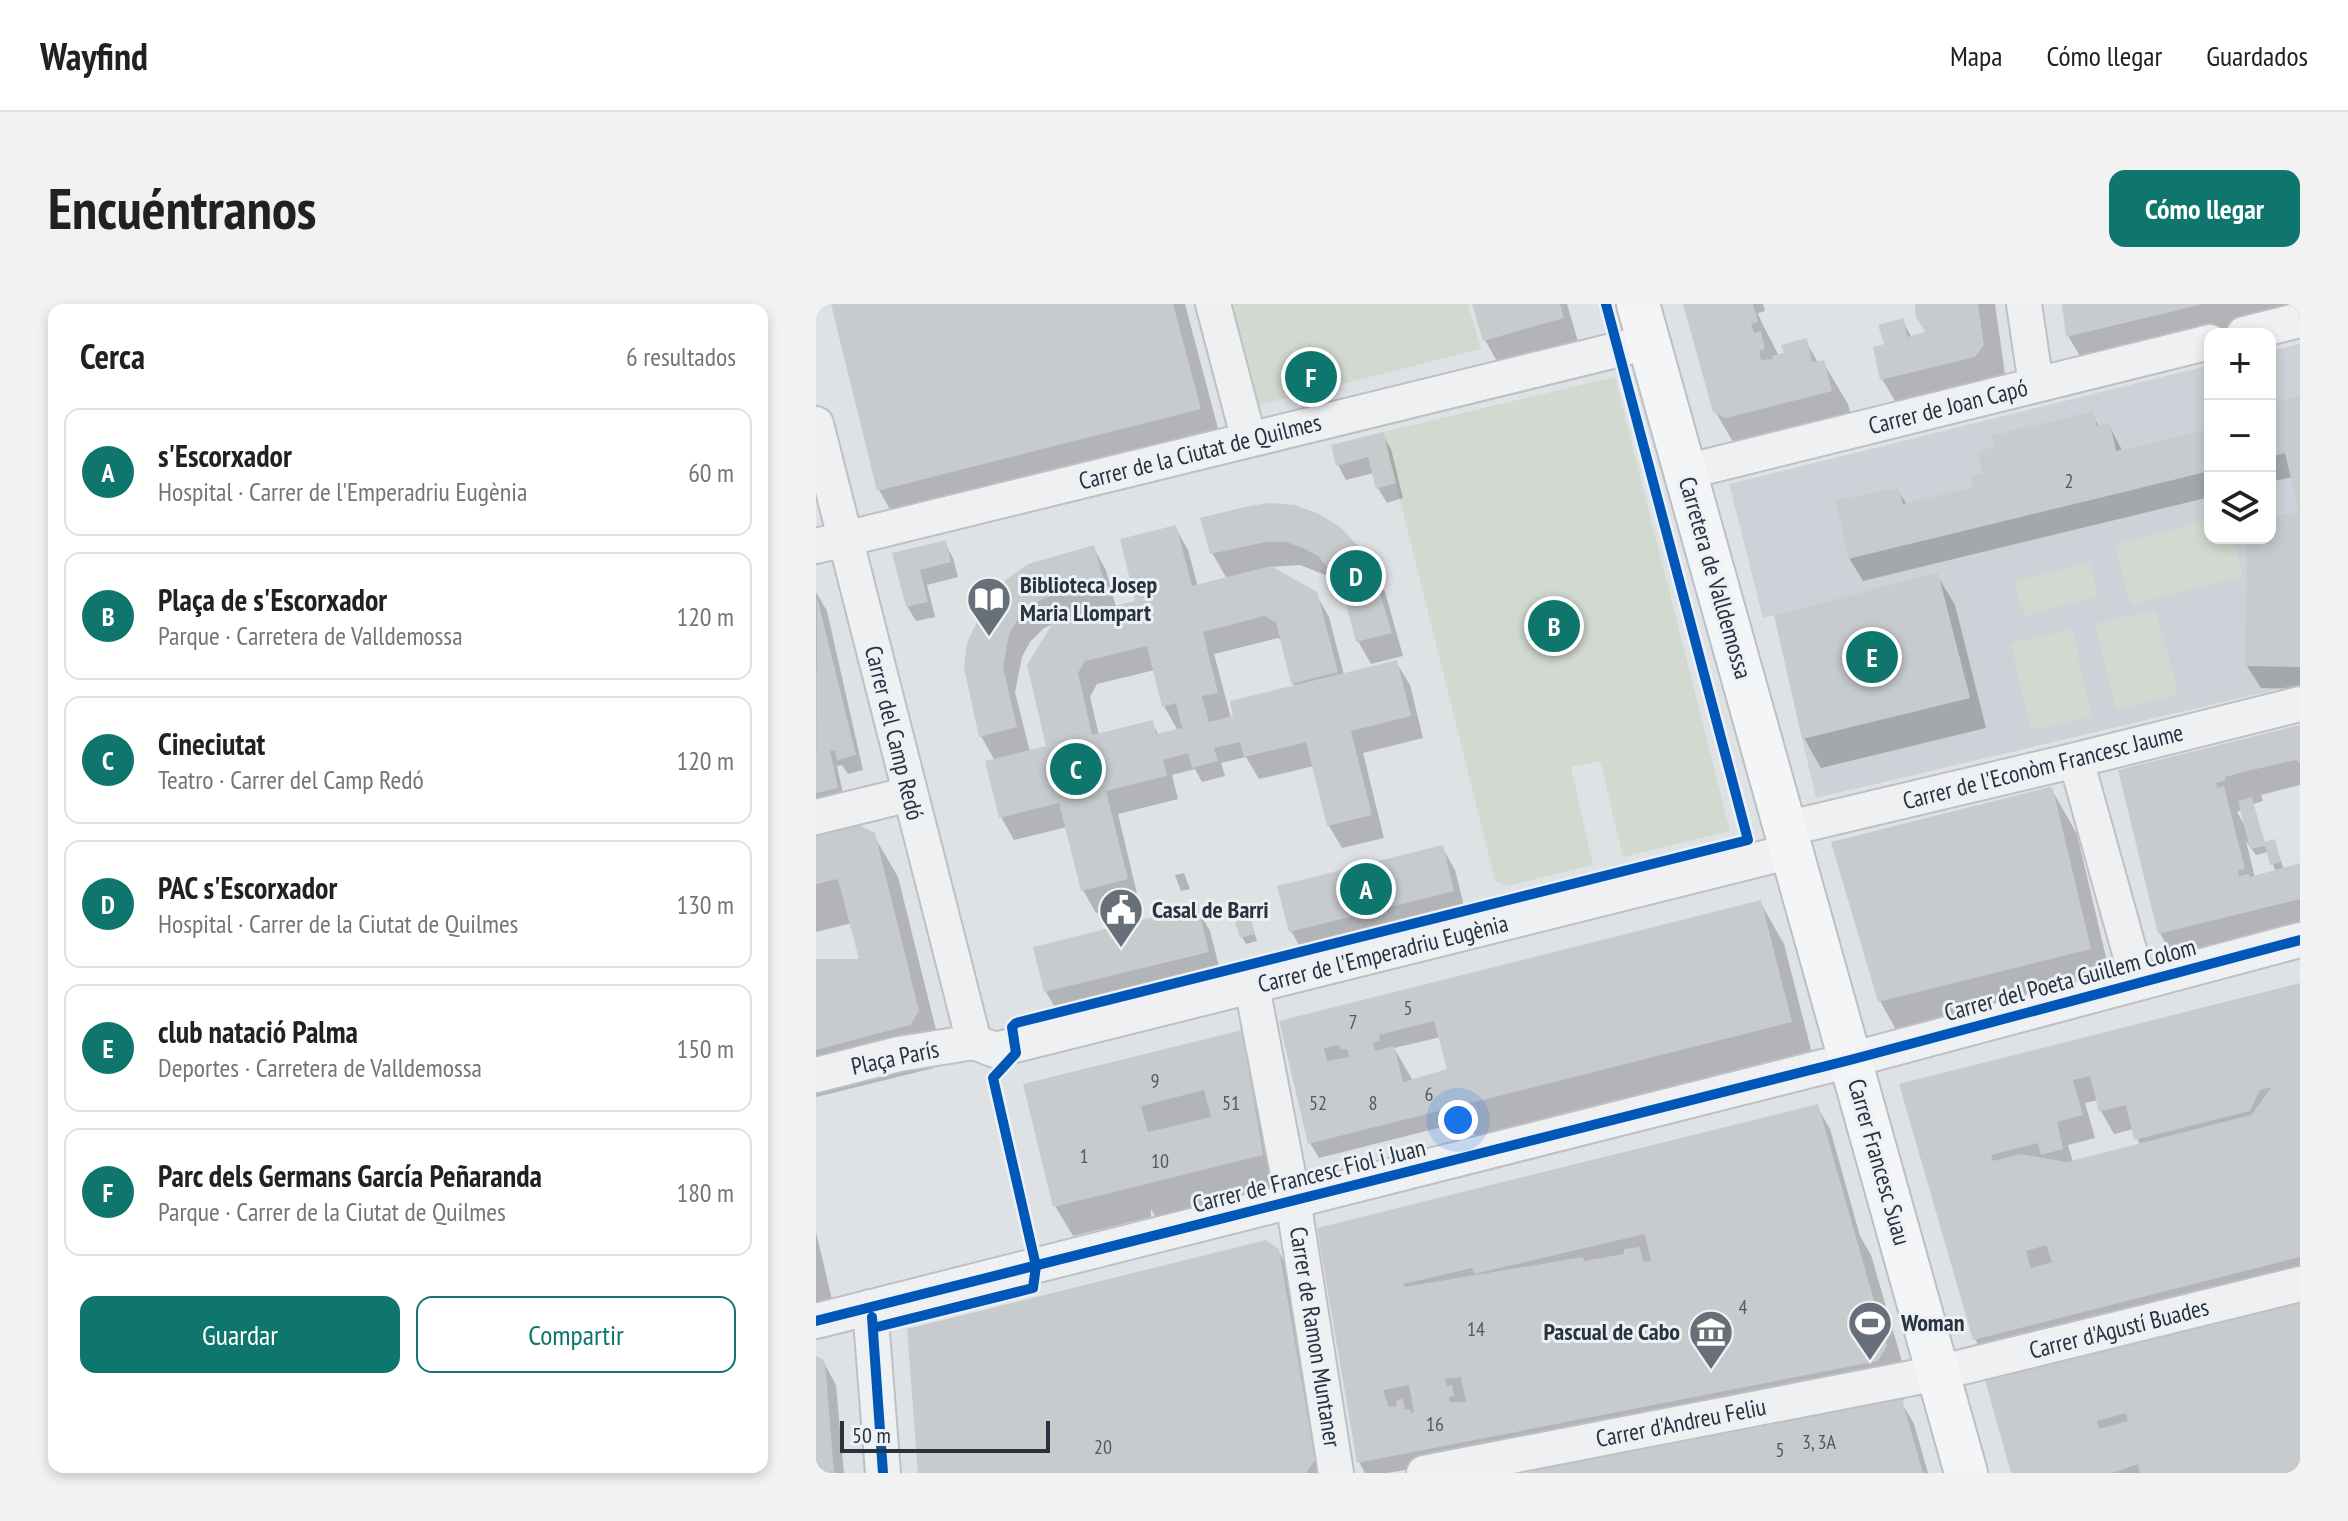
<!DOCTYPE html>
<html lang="es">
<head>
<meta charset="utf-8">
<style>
	:root { --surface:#fff; --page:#f2f2f2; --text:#202124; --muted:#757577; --line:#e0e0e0; --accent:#0f766e }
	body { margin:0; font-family:"PT Sans Narrow",sans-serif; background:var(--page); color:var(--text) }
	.controls { position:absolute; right:24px; top:24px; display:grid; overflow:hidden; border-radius:16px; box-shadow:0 4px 12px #0003 }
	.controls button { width:72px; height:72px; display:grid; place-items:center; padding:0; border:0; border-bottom:2px solid var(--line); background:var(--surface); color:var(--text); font:40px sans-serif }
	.scale { position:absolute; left:24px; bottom:20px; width:210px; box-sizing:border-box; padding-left:8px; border:4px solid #27333e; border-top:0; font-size:22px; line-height:28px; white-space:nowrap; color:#27333e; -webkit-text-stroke:6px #edf1f5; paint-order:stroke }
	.you { position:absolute; left:642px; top:816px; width:28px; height:28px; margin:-20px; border:6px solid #fff; border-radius:50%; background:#1a73e8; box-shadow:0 0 0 12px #1a73e833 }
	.badge { display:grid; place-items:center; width:52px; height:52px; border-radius:50%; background:var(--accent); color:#fff; font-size:26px; font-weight:700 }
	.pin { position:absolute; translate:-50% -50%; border:4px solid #fff; box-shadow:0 2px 8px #0006 }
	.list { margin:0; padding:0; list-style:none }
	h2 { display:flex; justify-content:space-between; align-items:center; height:104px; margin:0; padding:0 32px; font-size:34px }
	h2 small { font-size:26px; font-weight:400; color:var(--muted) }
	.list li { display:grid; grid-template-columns:52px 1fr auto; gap:24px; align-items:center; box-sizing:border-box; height:128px; margin:0 16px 16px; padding:0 16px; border:2px solid var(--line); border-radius:16px }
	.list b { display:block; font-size:30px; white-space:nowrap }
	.list p { margin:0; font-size:26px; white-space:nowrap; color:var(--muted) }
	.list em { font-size:26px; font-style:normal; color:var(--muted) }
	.actions { display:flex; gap:16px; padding:24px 32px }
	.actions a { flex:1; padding:18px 0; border:2px solid var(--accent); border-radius:16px; text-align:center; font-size:28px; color:var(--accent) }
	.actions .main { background:var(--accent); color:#fff }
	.icon { flex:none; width:44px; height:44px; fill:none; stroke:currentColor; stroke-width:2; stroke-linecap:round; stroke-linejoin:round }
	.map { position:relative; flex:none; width:1484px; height:1169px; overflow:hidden; border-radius:16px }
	header { display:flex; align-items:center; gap:48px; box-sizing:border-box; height:112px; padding:0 40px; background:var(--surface); border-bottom:2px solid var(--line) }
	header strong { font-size:38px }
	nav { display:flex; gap:44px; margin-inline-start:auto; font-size:28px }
	.intro { display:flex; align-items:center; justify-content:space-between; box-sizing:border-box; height:192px; padding:0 48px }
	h1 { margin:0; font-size:56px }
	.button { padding:20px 36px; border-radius:16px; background:var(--accent); color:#fff; font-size:28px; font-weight:700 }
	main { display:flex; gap:48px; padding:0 48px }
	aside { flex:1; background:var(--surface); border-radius:16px; box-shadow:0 4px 12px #0003 }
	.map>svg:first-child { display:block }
	.built { fill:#cdd2d8 }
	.green { fill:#d1d9d0 }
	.shadow { fill:#0003; fill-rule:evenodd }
	.building { fill:#c8cbcd; fill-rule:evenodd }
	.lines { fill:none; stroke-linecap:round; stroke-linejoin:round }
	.minor-casing { stroke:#bec0c3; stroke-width:38 }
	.major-casing { stroke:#bcbfc3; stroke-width:46 }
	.minor { stroke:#eff0f2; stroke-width:34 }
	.major { stroke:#f3f5f6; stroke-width:42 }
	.cycleway-casing { stroke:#edf1f5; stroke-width:15 }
	.cycleway { stroke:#0057b8; stroke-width:10 }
	.labels { text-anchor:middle; stroke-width:6; stroke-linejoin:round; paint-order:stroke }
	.number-label { font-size:20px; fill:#505a62 }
	.street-label { font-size:24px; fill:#27333e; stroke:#edf1f5 }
	.poi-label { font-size:24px; font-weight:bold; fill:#27333e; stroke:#edf1f5; text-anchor:start }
</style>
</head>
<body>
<header>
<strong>Wayfind</strong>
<nav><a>Mapa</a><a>Cómo llegar</a><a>Guardados</a></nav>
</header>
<div class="intro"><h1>Encuéntranos</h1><a class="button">Cómo llegar</a></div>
<main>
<aside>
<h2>Cerca<small>6 resultados</small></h2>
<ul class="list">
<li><span class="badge">A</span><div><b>s'Escorxador</b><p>Hospital · Carrer de l'Emperadriu Eugènia</p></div><em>60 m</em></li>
<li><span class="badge">B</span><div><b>Plaça de s'Escorxador</b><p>Parque · Carretera de Valldemossa</p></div><em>120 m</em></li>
<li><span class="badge">C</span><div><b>Cineciutat</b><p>Teatro · Carrer del Camp Redó</p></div><em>120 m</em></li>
<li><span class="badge">D</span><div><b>PAC s'Escorxador</b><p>Hospital · Carrer de la Ciutat de Quilmes</p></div><em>130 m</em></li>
<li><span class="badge">E</span><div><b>club natació Palma</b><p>Deportes · Carretera de Valldemossa</p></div><em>150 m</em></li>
<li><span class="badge">F</span><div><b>Parc dels Germans García Peñaranda</b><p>Parque · Carrer de la Ciutat de Quilmes</p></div><em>180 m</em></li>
</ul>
<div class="actions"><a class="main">Guardar</a><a>Compartir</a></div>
</aside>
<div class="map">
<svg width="1484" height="1169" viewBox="0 0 1484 1169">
	<rect width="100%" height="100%" fill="#dfe2e5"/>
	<path class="built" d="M 1484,40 L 1484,380 L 1000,494 L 986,435 L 1154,394 L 1122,270 L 947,314 L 913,180 L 1394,61 L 1394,234 L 1454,234 L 1454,47 Z"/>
	<path class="green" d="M 416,0 L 652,0 L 665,45 L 443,101 Z
		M 799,73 L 914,527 L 807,553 L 784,457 L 755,463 L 777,561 L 691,582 L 679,577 L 567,128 Z
		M 1394,216 L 1394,234 L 1418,234 L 1426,273 L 1315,301 L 1299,240 Z
		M 1273,258 L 1282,293 L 1208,312 L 1199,277 Z
		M 1340,305 L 1362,390 L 1300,406 L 1279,320 Z
		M 1256,325 L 1276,413 L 1215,426 L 1195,339 Z"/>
	<path class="shadow" d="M 17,0 L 369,0 L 408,147 L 80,216 L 63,186 Z
		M 658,0 L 751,0 L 764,44 L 686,66 L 669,36 Z
		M 869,0 L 947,0 L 949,7 L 942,9 L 945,17 L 963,52 L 990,37 L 1002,59 L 1007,58 L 1032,100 L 1039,129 L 924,150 L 899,107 Z
		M 1101,0 L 1179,0 L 1191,84 L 1091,117 L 1066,75 L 1071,41 L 1087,17 L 1096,34 L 1112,29 Z
		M 1248,0 L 1484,0 L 1484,11 L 1270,62 L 1252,32 Z
		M 1484,94 L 1484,204 L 1477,173 L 1454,178 L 1454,101 Z
		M 1276,110 L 1284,124 L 1293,121 L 1307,148 L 1392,128 L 1394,115 L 1394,193 L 1047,277 L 1033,254 L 1082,186 L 1091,201 L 1160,185 L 1169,171 Z
		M 566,130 L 575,145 L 587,194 L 571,199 L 562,184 L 558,169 L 530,176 L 522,161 Z
		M 428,205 L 555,264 L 569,288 L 587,352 L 555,360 L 542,337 L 528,286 L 517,274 L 484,261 L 452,263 L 500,290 L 513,313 L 528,371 L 580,358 L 594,381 L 607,434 L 547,449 L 568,534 L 526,544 L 513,522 L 498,462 L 443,475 L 430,453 L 405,459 L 409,472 L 386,478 L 379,465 L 356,471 L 362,495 L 302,510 L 323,598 L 280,609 L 267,586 L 251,523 L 198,536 L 185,513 L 179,457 L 165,432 L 153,339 L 277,243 L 290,266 L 300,303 L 322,298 L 359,223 L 372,246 L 382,283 L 411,275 L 396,249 ZM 240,318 L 233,443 L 214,448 L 199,388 L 206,353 L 214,338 L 227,325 ZM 462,334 L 467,337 L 478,383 L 415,414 L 398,350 ZM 339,366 L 348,402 L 362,427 L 343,432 L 336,418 L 283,431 L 274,393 L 281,380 Z
		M 1484,209 L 1484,385 L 1445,384 L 1431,362 L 1449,234 L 1454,234 L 1454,216 Z
		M 129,239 L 137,254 L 142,273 L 111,281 L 119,313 L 100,317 L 91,302 L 79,251 Z
		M 1121,271 L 1139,301 L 1170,424 L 1005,464 L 988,434 Z
		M 0,288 L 11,307 L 47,466 L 32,470 L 26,461 L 21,462 L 29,499 L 0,506 Z
		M 1484,423 L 1484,481 L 1445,491 L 1447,497 L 1437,500 L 1449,540 L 1458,537 L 1468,566 L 1484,562 L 1484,621 L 1361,659 L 1344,629 L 1304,467 ZM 1426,506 L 1429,522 L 1421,508 ZM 1430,537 L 1440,551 L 1452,548 L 1460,568 L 1439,574 Z
		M 1236,486 L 1261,530 L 1298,687 L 1088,740 L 1064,697 Z
		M 57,530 L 82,573 L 126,750 L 118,764 L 0,793 L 0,657 L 46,657 L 36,619 L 0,628 L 0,534 Z
		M 626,543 L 639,566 L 650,610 L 488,650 L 475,627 Z
		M 368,569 L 374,585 L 365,587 L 359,571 Z
		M 944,598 L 968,640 L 999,761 L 756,822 L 749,810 L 659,832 L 650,817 L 503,854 L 494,839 L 465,718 ZM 625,733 L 633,767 L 597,777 L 578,744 Z
		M 381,605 L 394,627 L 405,670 L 243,710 L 230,688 L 219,644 Z
		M 434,616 L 441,637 L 430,640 L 426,633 Z
		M 1484,681 L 1484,979 L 1172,1058 L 1159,1035 L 1086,781 ZM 1282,796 L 1285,807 L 1298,830 L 1318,825 L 1324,841 L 1257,858 L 1252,841 L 1279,834 L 1269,799 Z
		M 425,728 L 449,770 L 470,893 L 346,924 L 335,905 L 335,913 L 257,932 L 239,902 L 209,782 Z
		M 1001,802 L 1014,825 L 1044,932 L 1055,951 L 1094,1085 L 1086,1099 L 1098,1120 L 1112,1169 L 715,1169 L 988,1116 L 978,1098 L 572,1169 L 549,1169 L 543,1158 L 504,925 Z
		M 0,928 L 18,1004 L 0,1008 Z
		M 462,946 L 475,970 L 512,1169 L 104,1169 Z
		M 1484,999 L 1484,1169 L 1197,1169 L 1171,1077 Z
		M 0,1053 L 7,1057 L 20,1081 L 28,1169 L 0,1169 Z"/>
	<path class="building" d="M 15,0 L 357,0 L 385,105 L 61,187 Z
		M 656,0 L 744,0 L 748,14 L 667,37 Z
		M 867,0 L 937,0 L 942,18 L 935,20 L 938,29 L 945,27 L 949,45 L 943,47 L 945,56 L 957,55 L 956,52 L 968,49 L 965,41 L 991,34 L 996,58 L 1008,56 L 1016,87 L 910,114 L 897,108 Z
		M 1099,0 L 1162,0 L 1168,41 L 1159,53 L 1064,76 L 1057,43 L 1068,40 L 1062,21 L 1088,14 L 1091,33 L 1109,28 L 1100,13 Z
		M 1246,0 L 1383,0 L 1383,1 L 1250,33 Z
		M 1484,92 L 1484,363 L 1429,362 L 1431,240 L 1447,241 L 1447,234 L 1454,234 L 1454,214 L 1483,207 L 1469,149 L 1454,153 L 1454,99 Z
		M 1277,107 L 1281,122 L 1294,119 L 1300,147 L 1390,126 L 1387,115 L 1394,113 L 1394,167 L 1032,255 L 1020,196 L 1083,184 L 1087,200 L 1157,183 L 1155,172 L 1167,169 L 1161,148 L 1178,143 L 1175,132 Z
		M 567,128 L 580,179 L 560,185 L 552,153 L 520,162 L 515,141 Z
		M 453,199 L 479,201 L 503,210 L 524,223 L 542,242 L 556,263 L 576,329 L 540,338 L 524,279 L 502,252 L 487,244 L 470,238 L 450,238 L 394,250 L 384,214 L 428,203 Z
		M 360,221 L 376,282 L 455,262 L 501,288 L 522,368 L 475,380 L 460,318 L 448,312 L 387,328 L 402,389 L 386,392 L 393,418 L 417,412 L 414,397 L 581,356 L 595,412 L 535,427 L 556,511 L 511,522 L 490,438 L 428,453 L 424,438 L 398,444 L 402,457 L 376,464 L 372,449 L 347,456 L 351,472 L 290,487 L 312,575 L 265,587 L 243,499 L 183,514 L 169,457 L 230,442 L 211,361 L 238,317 L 319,297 L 304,235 ZM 331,342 L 346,403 L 360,399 L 366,424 L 340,430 L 337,416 L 276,431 L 262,369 L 269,357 Z
		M 130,236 L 135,258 L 104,266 L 112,298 L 90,303 L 76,249 Z
		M 278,241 L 288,278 L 228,294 L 214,303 L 202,315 L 193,330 L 187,363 L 201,423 L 163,433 L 148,364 L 151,339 L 173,292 L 191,275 L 212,260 Z
		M 1122,269 L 1154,394 L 986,435 L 958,311 Z
		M 1,293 L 40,451 L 21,456 L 19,446 L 14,447 L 22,484 L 0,489 Z
		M 1484,421 L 1484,459 L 1480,456 L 1431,467 L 1409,473 L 1410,476 L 1400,479 L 1401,484 L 1408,482 L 1429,565 L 1422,567 L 1423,572 L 1433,570 L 1434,573 L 1484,559 L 1484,595 L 1342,630 L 1302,466 Z
		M 1234,483 L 1237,485 L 1275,645 L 1062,698 L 1015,538 Z
		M 1436,493 L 1448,538 L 1459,535 L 1465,558 L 1454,561 L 1449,542 L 1434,545 L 1422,497 Z
		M 43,521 L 59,529 L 103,707 L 94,721 L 0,746 L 0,655 L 43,655 L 22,575 L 0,580 L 0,532 Z
		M 627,541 L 638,587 L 473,628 L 461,582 Z
		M 945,596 L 976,718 L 492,840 L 463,717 ZM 618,717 L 631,765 L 587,778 L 578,742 L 559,747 L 557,739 L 564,737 L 563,731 ZM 524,741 L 525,746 L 531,745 L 533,753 L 511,757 L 508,744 Z
		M 382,602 L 393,648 L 228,688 L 217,643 Z
		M 435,614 L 439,630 L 424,634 L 419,618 Z
		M 1484,679 L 1484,953 L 1157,1036 L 1083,780 ZM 1274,772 L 1283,808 L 1310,801 L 1318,836 L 1434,807 L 1444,786 L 1456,783 L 1435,811 L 1251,858 L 1205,850 L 1177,857 L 1175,851 L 1222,839 L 1225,851 L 1247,845 L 1241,818 L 1267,811 L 1257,776 ZM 1230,941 L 1236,958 L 1215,964 L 1210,947 Z
		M 426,726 L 447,851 L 237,903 L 207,780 ZM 388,786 L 395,813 L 332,828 L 325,802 Z
		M 1002,800 L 1071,1042 L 1062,1057 L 541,1159 L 501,924 ZM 829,930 L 835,957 L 827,958 L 824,943 L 808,945 L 808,950 L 768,957 L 767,953 L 588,983 L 587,980 L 656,964 L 658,970 ZM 645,1073 L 650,1098 L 634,1098 L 633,1093 L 638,1092 L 636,1081 L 631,1082 L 629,1075 ZM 593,1081 L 598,1108 L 595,1109 L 594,1105 L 589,1106 L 587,1095 L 580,1096 L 581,1102 L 573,1103 L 567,1086 Z
		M 450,936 L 463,945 L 499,1156 L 490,1169 L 102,1169 L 91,1025 Z
		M 1484,997 L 1484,1169 L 1324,1169 L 1322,1160 L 1296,1169 L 1195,1169 L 1169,1076 ZM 1310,1109 L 1312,1117 L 1283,1125 L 1281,1117 Z
		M 0,1052 L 8,1056 L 10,1070 L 18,1169 L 0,1169 Z
		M 1086,1095 L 1107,1169 L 712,1169 L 712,1168 Z"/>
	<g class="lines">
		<g class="minor-casing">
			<path id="minor" d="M 397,0 L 433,136
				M 1208,0 L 1220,81
				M 1428,30 L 1484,16
				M 0,120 L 158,738
				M 869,168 L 1394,38
				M 0,242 L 833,38
				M 1260,456 L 1322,678
				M 0,513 L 94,490
				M 969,525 L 1260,456 L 1484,400
				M 436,683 L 477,896 L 520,1169
				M 158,738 L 179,746 L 976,547
				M 0,771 L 83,750 L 158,738
				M 54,1003 L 67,1169
				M 0,1017 L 1034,756 L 1484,636
				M 608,1169 L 1122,1069 L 1484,980"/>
		</g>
		<g class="major-casing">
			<path id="major" d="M 822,0 L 1150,1169"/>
		</g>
		<use href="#minor" class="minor"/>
		<use href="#major" class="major"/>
		<g class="cycleway-casing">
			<path id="cycleway" d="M 56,1013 L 67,1169
				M 0,1017 L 1034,756 L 1484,636
				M 57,1024 L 217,984 L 220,962 L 177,774 L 200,749 L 196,723 L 200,719 L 932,536 L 790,0"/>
		</g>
		<use href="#cycleway" class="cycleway"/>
	</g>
	<defs>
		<g id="library-pin" transform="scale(2.3)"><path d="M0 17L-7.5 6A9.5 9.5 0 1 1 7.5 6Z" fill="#677078" stroke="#edf1f5"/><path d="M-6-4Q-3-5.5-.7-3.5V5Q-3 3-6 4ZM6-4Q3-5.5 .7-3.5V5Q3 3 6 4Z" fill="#fff"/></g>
		<g id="civic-pin" transform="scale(2.3)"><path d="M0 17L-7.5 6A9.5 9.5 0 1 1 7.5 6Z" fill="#677078" stroke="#edf1f5"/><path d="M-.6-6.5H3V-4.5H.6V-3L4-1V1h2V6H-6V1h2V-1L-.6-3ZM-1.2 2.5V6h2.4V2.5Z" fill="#fff"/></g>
		<g id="stadium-pin" transform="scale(2.3)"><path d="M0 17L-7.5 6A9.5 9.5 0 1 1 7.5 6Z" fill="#677078" stroke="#edf1f5"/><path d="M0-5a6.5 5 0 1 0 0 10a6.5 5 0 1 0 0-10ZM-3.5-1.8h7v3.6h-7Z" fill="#fff"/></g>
		<g id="museum-pin" transform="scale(2.3)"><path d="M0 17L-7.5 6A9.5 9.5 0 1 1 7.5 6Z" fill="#677078" stroke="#edf1f5"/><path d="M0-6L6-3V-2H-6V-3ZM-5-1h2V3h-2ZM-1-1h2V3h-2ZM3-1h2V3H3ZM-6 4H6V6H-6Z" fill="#fff"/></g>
	</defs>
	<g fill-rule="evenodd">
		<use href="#library-pin" x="173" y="295"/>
		<use href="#civic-pin" x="305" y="606"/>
		<use href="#stadium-pin" x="1054" y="1019"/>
		<use href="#museum-pin" x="895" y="1028"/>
	</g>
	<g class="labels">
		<g class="number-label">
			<text x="1253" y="184">2</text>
			<text x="592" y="711">5</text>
			<text x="537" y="725">7</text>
			<text x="339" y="784">9</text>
			<text x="613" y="797">6</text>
			<text x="415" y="806">51</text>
			<text x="502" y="806">52</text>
			<text x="557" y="806">8</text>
			<text x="268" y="859">1</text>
			<text x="344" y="864">10</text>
			<text x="927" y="1010">4</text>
			<text x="660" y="1032">14</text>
			<text x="619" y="1127">16</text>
			<text x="1003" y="1145">3, 3A</text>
			<text x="287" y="1150">20</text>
			<text x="964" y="1153">5</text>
		</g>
		<g class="street-label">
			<text transform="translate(1132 103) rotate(-14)" y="8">Carrer de Joan Capó</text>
			<text transform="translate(384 148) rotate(-14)" y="8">Carrer de la Ciutat de Quilmes</text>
			<text transform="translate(899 274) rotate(74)" y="8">Carretera de Valldemossa</text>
			<text transform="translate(78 429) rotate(76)" y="8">Carrer del Camp Redó</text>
			<text transform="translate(1227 463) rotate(-14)" y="8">Carrer de l'Econòm Francesc Jaume</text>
			<text transform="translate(567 650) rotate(-14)" y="8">Carrer de l'Emperadriu Eugènia</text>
			<text transform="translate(1254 676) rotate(-15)" y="8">Carrer del Poeta Guillem Colom</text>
			<text transform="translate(79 754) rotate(-12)" y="8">Plaça París</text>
			<text transform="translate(1063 858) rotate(74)" y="8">Carrer Francesc Suau</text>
			<text transform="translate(493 872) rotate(-14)" y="8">Carrer de Francesc Fiol i Juan</text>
			<text transform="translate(1303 1025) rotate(-14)" y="8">Carrer d'Agustí Buades</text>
			<text transform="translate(499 1033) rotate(81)" y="8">Carrer de Ramon Muntaner</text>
			<text transform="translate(865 1119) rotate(-11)" y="8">Carrer d'Andreu Feliu</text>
		</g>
		<g class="poi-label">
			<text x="204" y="289">Biblioteca Josep<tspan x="204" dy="28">Maria Llompart</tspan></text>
			<text x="336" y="614">Casal de Barri</text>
			<text x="1085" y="1027">Woman</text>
			<text x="864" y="1036" text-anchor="end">Pascual de Cabo</text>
		</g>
	</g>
</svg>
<div class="controls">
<button>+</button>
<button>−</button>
<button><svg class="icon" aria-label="layers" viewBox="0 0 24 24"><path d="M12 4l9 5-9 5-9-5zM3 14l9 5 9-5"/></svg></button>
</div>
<div class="scale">50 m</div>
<div class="you"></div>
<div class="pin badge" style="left:550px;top:585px">A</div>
<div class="pin badge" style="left:738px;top:322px">B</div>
<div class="pin badge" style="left:260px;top:465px">C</div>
<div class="pin badge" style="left:540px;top:272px">D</div>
<div class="pin badge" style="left:1056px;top:353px">E</div>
<div class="pin badge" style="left:495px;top:73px">F</div>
</div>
</main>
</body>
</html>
